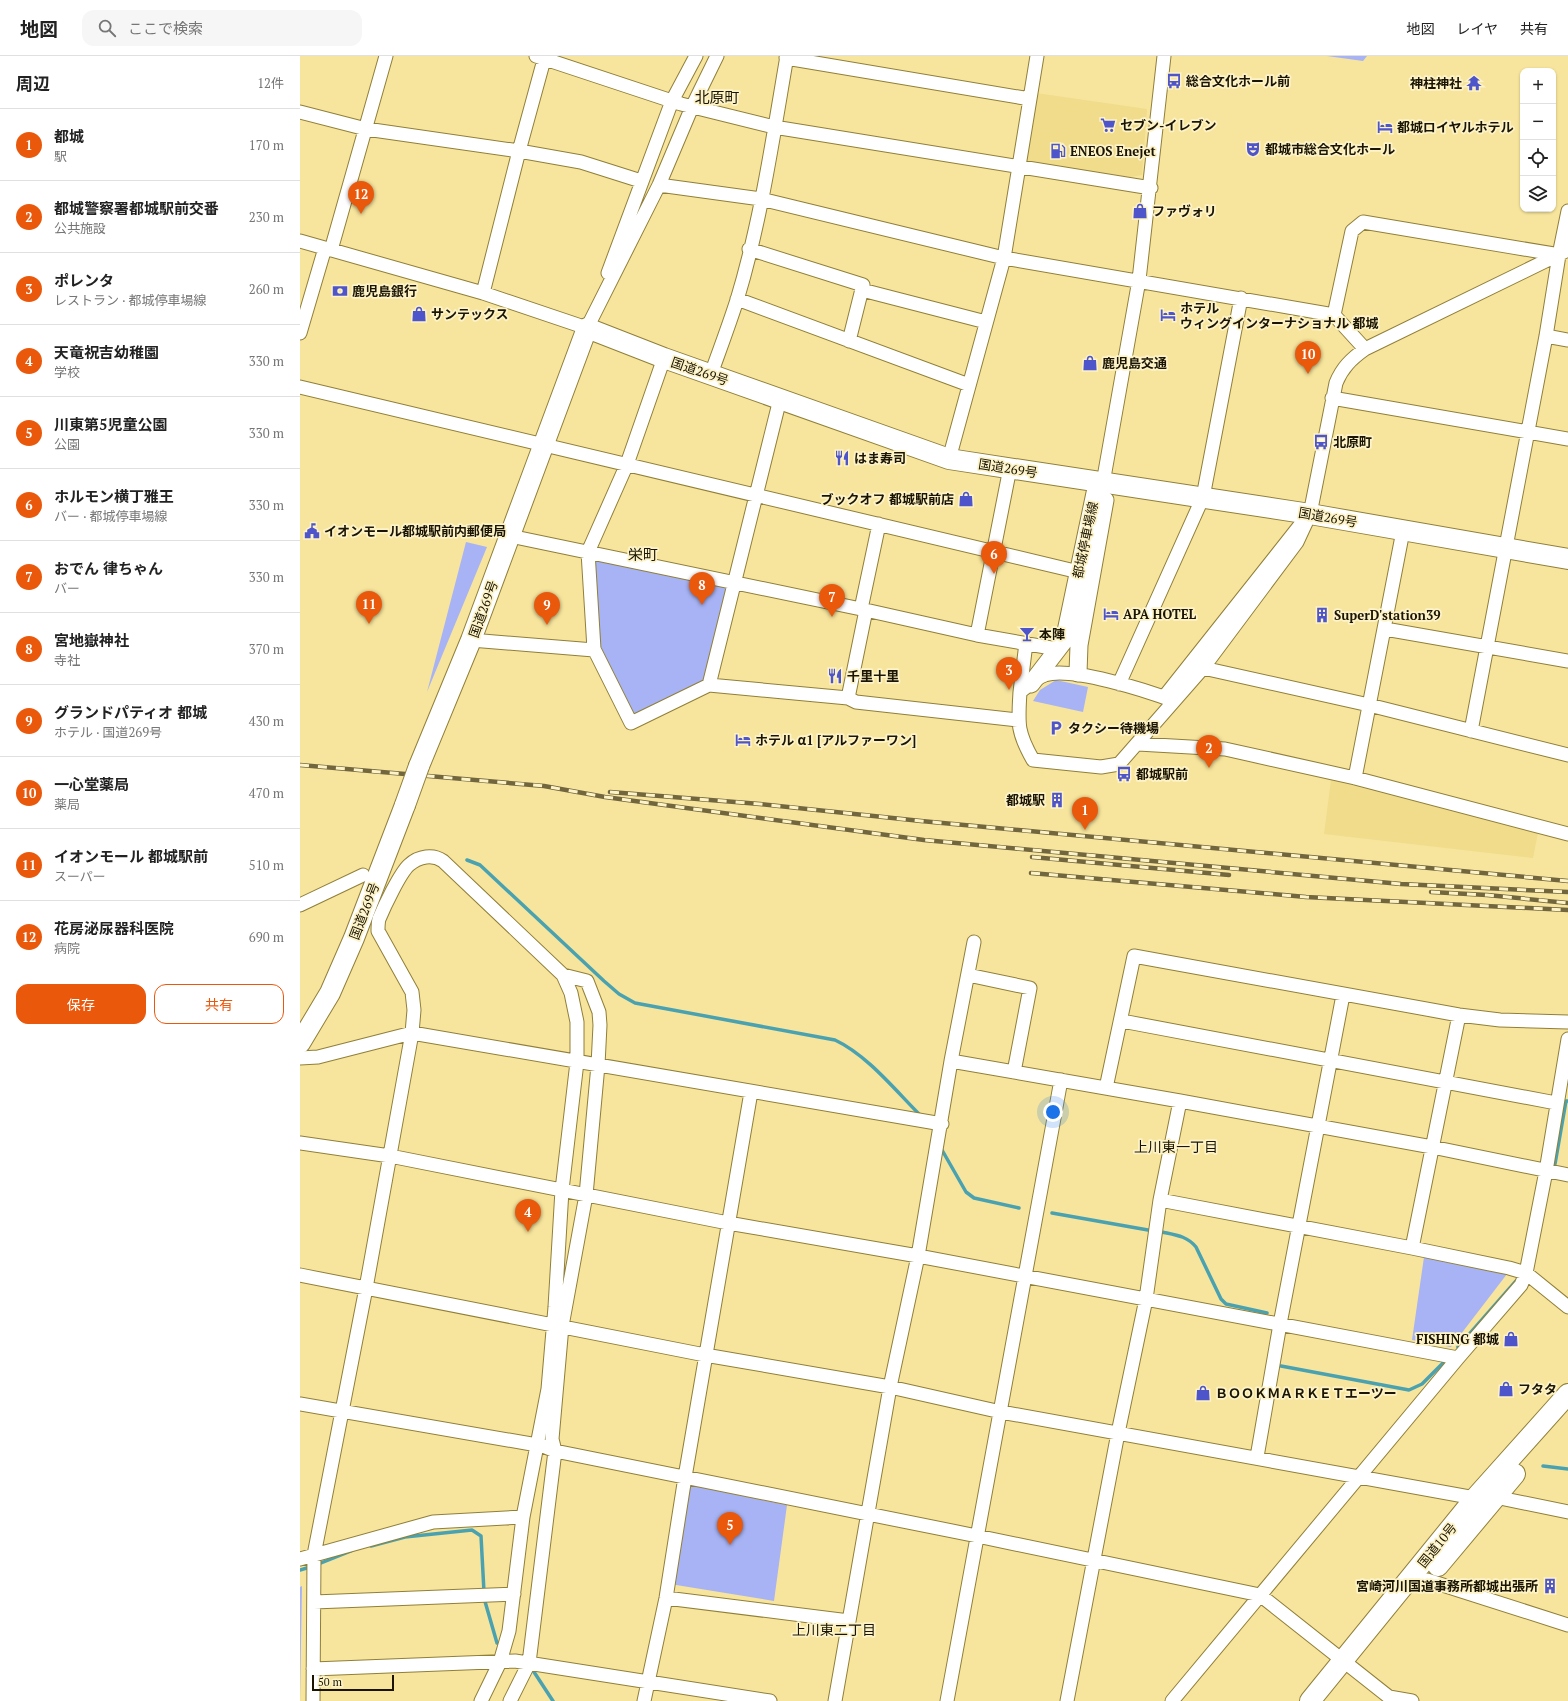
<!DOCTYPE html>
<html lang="ja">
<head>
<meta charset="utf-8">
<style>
	:root { --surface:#fff; --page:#f6f6f6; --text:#222; --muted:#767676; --line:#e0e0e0; --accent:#ea580c }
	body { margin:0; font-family:"PT Serif","Noto Sans JP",serif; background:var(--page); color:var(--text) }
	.controls { position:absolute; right:12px; top:12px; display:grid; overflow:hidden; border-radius:8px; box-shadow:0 1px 3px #0004 }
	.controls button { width:36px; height:36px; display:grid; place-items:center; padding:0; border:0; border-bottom:1px solid var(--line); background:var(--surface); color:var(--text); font:20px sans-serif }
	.scale { position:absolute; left:12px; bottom:10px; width:82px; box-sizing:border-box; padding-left:4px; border:2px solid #1b1400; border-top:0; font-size:11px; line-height:14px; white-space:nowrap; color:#1b1400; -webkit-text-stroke:3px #fdf3c8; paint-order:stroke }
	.you { position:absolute; left:753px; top:1056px; width:14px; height:14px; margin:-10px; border:3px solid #fff; border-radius:50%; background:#1a73e8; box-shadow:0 0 0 6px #1a73e833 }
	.badge { display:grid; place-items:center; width:26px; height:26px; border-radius:50%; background:var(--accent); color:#fff; font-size:13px; font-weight:700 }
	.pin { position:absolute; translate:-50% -33px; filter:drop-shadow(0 1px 2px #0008) }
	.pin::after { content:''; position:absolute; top:21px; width:14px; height:12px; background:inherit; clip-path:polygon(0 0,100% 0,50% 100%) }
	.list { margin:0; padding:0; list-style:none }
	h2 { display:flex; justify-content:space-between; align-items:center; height:52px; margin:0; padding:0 16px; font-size:17px }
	h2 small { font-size:13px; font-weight:400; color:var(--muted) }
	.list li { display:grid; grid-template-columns:26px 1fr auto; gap:12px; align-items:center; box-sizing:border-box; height:72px; padding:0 16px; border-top:1px solid var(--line) }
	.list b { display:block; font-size:15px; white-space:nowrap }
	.list p { margin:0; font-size:13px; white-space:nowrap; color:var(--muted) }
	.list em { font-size:13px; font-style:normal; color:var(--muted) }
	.actions { display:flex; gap:8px; padding:12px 16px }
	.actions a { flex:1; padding:9px 0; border:1px solid var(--accent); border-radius:12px; text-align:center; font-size:14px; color:var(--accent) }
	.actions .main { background:var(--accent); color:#fff }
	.icon { flex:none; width:22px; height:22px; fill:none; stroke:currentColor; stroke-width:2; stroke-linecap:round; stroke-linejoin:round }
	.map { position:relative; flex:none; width:1268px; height:1645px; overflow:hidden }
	header { display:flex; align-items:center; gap:24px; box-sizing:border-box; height:56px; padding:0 20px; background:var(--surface); border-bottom:1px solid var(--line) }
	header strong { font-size:19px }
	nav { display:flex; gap:22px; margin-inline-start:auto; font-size:14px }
	.search { width:280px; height:36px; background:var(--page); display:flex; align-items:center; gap:10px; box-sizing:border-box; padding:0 14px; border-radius:12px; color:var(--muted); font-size:15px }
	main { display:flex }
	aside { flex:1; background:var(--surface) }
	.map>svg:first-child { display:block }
	.built { fill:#f0dc8b }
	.green { fill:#a7b3f4 }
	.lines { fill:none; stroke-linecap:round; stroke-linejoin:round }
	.stream { stroke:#4aa2b1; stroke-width:3.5 }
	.minor-casing { stroke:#907f38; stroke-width:15 }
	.major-casing { stroke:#907f38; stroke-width:19 }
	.highway-casing { stroke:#907f38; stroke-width:22 }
	.minor { stroke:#fff; stroke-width:13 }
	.major { stroke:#fff; stroke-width:17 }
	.highway { stroke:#fff; stroke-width:20 }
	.rail-casing { stroke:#72663e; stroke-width:4.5 }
	.rail { stroke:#fdf3c8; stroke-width:3; stroke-dasharray:9; stroke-linecap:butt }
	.highway-bridge-casing { stroke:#907f38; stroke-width:22; stroke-linecap:butt }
	.highway-bridge { stroke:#fff; stroke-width:20 }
	.labels { text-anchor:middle; stroke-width:3.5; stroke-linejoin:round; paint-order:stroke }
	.poi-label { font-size:13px; font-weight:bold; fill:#1b1400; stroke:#fdf3c8; text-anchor:start }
	.street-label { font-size:13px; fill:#1b1400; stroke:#fdf3c8 }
	.neighbourhood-label { font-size:14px; fill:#1b1400; stroke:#fdf3c8 }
	.quarter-label { font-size:15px; fill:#1b1400; stroke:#fdf3c8 }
</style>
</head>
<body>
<header>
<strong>地図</strong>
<div class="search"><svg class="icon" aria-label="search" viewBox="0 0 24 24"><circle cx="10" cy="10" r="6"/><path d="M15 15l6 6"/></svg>ここで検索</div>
<nav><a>地図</a><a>レイヤ</a><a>共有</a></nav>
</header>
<main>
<aside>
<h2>周辺<small>12件</small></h2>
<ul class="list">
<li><span class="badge">1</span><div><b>都城</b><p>駅</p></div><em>170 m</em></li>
<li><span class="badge">2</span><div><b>都城警察署都城駅前交番</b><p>公共施設</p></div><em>230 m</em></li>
<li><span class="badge">3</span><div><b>ポレンタ</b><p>レストラン · 都城停車場線</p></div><em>260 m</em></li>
<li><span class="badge">4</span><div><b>天竜祝吉幼稚園</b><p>学校</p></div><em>330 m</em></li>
<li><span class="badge">5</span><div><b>川東第5児童公園</b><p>公園</p></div><em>330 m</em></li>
<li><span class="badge">6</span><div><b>ホルモン横丁雅王</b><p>バー · 都城停車場線</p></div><em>330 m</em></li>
<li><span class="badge">7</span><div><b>おでん 律ちゃん</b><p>バー</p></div><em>330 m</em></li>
<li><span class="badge">8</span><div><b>宮地嶽神社</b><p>寺社</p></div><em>370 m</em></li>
<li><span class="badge">9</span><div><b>グランドパティオ 都城</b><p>ホテル · 国道269号</p></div><em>430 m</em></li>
<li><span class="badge">10</span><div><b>一心堂薬局</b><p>薬局</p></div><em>470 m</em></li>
<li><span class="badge">11</span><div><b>イオンモール 都城駅前</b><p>スーパー</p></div><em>510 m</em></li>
<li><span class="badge">12</span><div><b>花房泌尿器科医院</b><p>病院</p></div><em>690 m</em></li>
</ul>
<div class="actions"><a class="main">保存</a><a>共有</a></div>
</aside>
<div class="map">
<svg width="1268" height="1645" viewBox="0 0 1268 1645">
	<rect width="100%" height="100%" fill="#f7e59d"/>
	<path class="built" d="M 736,37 L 847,53 L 842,119 L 830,121 L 810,118 L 801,119 L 729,108 L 725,101 Z
		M 1031,724 L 1238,777 L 1233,802 L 1024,778 Z"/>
	<path class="green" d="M 1027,0 L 1067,0 L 1063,5 Z
		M 166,486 L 187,491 L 127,636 Z
		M 288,496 L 434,527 L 409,629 L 331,667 L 294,593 Z
		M 756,624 L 788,631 L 783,656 L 733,645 L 740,634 Z
		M 1124,1201 L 1207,1218 L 1151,1291 L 1112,1284 Z
		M 389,1429 L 487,1449 L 474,1545 L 370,1528 Z
		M 2,1530 L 0,1645 L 0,1531 Z"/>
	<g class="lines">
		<path class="stream" d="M 167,804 L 180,809 L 304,925 L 319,938 L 335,947 L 535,984 C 567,999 595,1034 620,1059
			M 642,1094 L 666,1136 L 674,1142 L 719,1152
			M 1255,1108 L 1266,1045 L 1268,1045
			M 752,1157 L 848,1174
			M 862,1176 C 876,1179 887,1180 896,1191 L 921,1243 L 926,1248 L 967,1257
			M 1158,1291 L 1216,1225
			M 981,1310 L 1109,1334 L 1122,1328 L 1144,1306
			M 1243,1410 L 1268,1413
			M 71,1490 L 105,1481 L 172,1474 L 181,1480 L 184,1536
			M 16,1509 L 51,1495
			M 0,1514 L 10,1511
			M 184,1542 L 197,1587
			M 234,1616 L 253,1645"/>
		<g class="minor-casing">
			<path id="minor" d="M 236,0 L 381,48 L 474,71 L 851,132
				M 486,2 L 730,43
				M 0,56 L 66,73 L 219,95 L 281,106 L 341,125
				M 359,129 L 461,143 L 704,202 L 1034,259 L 1065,293
				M 0,185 L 183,237 L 287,272
				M 449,193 L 563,229 L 549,285
				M 31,194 L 86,0
				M 308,217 L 372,45 L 396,0
				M 562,234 L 686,266
				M 183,237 L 219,95 L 245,0
				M 437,243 L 669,329
				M 1034,259 L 1052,175 L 1063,166 L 1260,199
				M 287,272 L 359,129 L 392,51 L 417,0
				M 0,277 L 25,192
				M 1246,280 L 1268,284
				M 364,302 L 327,408 L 288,496 L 294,593 L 331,667 L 409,629 L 548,642 L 556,646 L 718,664
				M 411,318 C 420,293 429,269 437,244 C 461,165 473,81 487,0
				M 0,331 L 779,516
				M 1032,342 L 1268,383
				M 649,403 L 704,202 L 737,0
				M 803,427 L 839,224 L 864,0
				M 210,480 L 561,553 L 677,579 L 757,593
				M 561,553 L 579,468
				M 1085,573 L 1268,605
				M 677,579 L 710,412
				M 171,584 L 294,594
				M 903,612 L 1069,649 L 1268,699
				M 819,628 L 903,441 L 941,242
				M 409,629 L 480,343
				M 720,636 L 726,587
				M 864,641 L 1001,468
				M 548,642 L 566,554
				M 874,645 C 848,635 770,610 745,619 C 736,622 727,631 720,636 C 718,668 717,676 733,704 L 801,711 L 819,708 L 903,612 L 997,486 L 1010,458 L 1036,327 C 1042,312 1051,303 1065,293 L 1268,194
				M 1171,675 L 1246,280 L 1259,199 L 1268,155
				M 838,688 L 925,693 L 1055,722 L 1268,778
				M 1055,722 L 1103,475
				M 0,849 L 63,819
				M 668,919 L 730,932 L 714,1016
				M 822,965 L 1256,1047
				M 0,1002 L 18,1001 L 112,977 L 642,1068
				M 651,1005 L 880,1045 L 1132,1091 L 1268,1119
				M 806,1032 L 834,900 L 1159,959 L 1200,964 L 1268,966
				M 0,1087 L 90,1100 L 428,1167 L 618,1200 L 1158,1302
				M 860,1144 L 1112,1192 L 1209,1212 L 1226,1217 L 1268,1251
				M 1112,1192 L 1159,959
				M 0,1219 L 405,1299 L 590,1331 L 701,1356 L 1175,1442 L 1195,1441 L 1268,1456
				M 0,1348 L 243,1390 L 255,1395 L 677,1480 L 960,1539 L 1089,1641 L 1112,1645
				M 957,1401 L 980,1268 L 1043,939
				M 0,1503 L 133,1466 L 223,1461
				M 1127,1524 L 1268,1569
				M 366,1542 L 549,1565
				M 14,1546 L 214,1538
				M 13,1613 L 215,1605 L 470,1645
				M 13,1645 L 14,1499 L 66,1232 L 112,977 L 114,954 L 112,936 L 78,875 C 78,871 78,867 79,863 C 84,851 100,817 109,809 C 119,800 133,798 143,805 L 263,919 L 287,925 L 299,956 L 300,969 L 298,1009 L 286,1139 L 262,1270 L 252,1383 L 255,1395 L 229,1607 L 210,1645
				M 181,1645 L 200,1606 L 209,1575 L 223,1461 L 248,1333 L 255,1251 L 262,1134 L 277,1006 L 277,966 L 271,937 L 263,919
				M 344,1645 L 366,1542 L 385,1421 L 451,1036
				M 535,1645 L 590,1331 L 618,1200 L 651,1005 L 674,886
				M 647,1645 L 761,1024
				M 767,1645 L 818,1377 L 846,1243 L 860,1144 L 880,1045
				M 872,1645 L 1158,1302 L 1221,1229 L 1226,1217 L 1246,1115 L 1268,983"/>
		</g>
		<g class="major-casing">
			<path id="major" d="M 778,617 L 779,589 L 805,444
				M 731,628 L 764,585 L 795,437 L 803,427"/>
		</g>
		<g class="highway-casing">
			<path id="highway" d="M 119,710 L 171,584 L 287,272 L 364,302 L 649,403 L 1010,458 L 1268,503
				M 0,987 L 30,937 L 54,882 L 105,749
				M 1138,1510 L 1215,1418
				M 1010,1645 L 1175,1442 L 1268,1338"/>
		</g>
		<use href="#minor" class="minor"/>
		<use href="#major" class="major"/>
		<use href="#highway" class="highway"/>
		<g class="rail-casing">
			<path id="rail" d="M 0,709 L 244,730 L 305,741 L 624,784 L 1101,828 L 1268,836
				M 310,736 L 460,748 L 621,765 L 1268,825
				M 732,801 L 929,819
				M 731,817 L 1006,841 L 1268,854
				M 1131,836 L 1187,839 L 1268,847"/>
		</g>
		<use href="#rail" class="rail"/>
		<g class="highway-bridge-casing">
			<path id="highway-bridge" d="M 105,749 L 119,710"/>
		</g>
		<use href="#highway-bridge" class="highway-bridge"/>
	</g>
	<defs>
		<g id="bus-bare" transform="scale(1.2)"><path d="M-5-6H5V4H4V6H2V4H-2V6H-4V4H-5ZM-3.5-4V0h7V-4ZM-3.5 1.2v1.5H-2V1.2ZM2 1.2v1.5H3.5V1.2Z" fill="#4e54ca" stroke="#fdf3c8" stroke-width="2.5" paint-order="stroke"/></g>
		<g id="temple-bare" transform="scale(1.2)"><path d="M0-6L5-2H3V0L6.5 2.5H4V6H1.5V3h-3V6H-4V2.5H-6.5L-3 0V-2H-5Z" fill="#4e54ca" stroke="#fdf3c8" stroke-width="2.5" paint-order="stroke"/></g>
		<g id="supermarket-bare" transform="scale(1.2)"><path d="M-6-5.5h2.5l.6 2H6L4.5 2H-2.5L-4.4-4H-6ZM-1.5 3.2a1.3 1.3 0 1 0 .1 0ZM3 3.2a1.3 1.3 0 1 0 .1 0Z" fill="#4e54ca" stroke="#fdf3c8" stroke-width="2.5" paint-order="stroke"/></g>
		<g id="hotel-bare" transform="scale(1.2)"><path d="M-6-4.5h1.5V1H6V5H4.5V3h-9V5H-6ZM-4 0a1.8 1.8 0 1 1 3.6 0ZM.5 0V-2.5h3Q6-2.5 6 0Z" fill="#4e54ca" stroke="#fdf3c8" stroke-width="2.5" paint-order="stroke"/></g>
		<g id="theatre-bare" transform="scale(1.2)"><path d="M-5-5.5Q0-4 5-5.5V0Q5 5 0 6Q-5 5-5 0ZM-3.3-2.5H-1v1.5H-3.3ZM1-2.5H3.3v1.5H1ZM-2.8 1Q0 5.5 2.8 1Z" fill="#4e54ca" stroke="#fdf3c8" stroke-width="2.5" paint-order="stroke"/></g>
		<g id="fuel-bare" transform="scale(1.2)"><path d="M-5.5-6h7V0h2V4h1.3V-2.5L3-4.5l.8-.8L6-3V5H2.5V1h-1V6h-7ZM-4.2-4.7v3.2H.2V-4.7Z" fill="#4e54ca" stroke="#fdf3c8" stroke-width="2.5" paint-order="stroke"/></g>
		<g id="shop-bare" transform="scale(1.2)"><path d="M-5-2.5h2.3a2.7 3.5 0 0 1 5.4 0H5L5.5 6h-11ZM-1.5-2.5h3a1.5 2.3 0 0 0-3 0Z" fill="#4e54ca" stroke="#fdf3c8" stroke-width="2.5" paint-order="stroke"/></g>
		<g id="bank-bare" transform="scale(1.2)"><path d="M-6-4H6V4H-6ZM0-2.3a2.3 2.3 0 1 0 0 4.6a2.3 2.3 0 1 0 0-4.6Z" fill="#4e54ca" stroke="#fdf3c8" stroke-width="2.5" paint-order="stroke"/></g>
		<g id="restaurant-bare" transform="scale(1.2)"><path d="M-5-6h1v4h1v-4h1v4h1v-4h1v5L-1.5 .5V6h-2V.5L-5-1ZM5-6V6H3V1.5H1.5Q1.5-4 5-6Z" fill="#4e54ca" stroke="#fdf3c8" stroke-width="2.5" paint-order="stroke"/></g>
		<g id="civic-bare" transform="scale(1.2)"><path d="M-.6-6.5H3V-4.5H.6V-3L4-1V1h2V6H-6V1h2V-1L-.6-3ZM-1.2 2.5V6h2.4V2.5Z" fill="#4e54ca" stroke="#fdf3c8" stroke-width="2.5" paint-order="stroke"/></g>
		<g id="building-bare" transform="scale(1.2)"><path d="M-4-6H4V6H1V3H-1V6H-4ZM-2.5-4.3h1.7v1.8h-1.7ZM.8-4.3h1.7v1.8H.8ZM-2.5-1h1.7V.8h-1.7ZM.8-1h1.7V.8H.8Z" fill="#4e54ca" stroke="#fdf3c8" stroke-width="2.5" paint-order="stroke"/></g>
		<g id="bar-bare" transform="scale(1.2)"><path d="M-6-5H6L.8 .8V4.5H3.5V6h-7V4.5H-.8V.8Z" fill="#4e54ca" stroke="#fdf3c8" stroke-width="2.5" paint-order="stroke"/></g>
		<g id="parking-bare" transform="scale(1.2)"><path d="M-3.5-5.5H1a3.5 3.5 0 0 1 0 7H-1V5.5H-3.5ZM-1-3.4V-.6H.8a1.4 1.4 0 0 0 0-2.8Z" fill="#4e54ca" stroke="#fdf3c8" stroke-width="2.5" paint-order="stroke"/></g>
	</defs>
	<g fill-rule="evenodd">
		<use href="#bus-bare" x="874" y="25"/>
		<use href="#temple-bare" x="1174" y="27"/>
		<use href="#supermarket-bare" x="808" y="69"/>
		<use href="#hotel-bare" x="1085" y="71"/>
		<use href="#theatre-bare" x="953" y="93"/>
		<use href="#fuel-bare" x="758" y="95"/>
		<use href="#shop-bare" x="840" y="155"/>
		<use href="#bank-bare" x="40" y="235"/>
		<use href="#shop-bare" x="119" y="258"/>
		<use href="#hotel-bare" x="868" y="259"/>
		<use href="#shop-bare" x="790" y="307"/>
		<use href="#bus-bare" x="1021" y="386"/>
		<use href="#restaurant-bare" x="542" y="402"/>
		<use href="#shop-bare" x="666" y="443"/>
		<use href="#civic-bare" x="12" y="475"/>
		<use href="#hotel-bare" x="811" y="558"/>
		<use href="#building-bare" x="1022" y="559"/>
		<use href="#bar-bare" x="727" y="578"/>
		<use href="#restaurant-bare" x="535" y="620"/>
		<use href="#parking-bare" x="756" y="672"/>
		<use href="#hotel-bare" x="443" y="684"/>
		<use href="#bus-bare" x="824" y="718"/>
		<use href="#building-bare" x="757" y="744"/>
		<use href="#shop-bare" x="1211" y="1283"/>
		<use href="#shop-bare" x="1206" y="1333"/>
		<use href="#shop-bare" x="903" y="1337"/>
		<use href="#building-bare" x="1250" y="1530"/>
	</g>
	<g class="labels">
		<g class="poi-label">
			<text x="886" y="30">総合文化ホール前</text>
			<text x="1162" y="32" text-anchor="end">神柱神社</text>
			<text x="820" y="74">セブン-イレブン</text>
			<text x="1097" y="76">都城ロイヤルホテル</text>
			<text x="965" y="98">都城市総合文化ホール</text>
			<text x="770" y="100">ENEOS Enejet</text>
			<text x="852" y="160">ファヴォリ</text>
			<text x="52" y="240">鹿児島銀行</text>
			<text x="880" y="257">ホテル<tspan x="880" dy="15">ウィングインターナショナル 都城</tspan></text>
			<text x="131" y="263">サンテックス</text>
			<text x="802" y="312">鹿児島交通</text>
			<text x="1033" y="391">北原町</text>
			<text x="554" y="407">はま寿司</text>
			<text x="654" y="448" text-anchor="end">ブックオフ 都城駅前店</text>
			<text x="24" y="480">イオンモール都城駅前内郵便局</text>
			<text x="823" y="563">APA HOTEL</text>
			<text x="1034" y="564">SuperD'station39</text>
			<text x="739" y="583">本陣</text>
			<text x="547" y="625">千里十里</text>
			<text x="768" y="677">タクシー待機場</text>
			<text x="455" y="689">ホテル α1 [アルファーワン]</text>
			<text x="836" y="723">都城駅前</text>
			<text x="745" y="749" text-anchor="end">都城駅</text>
			<text x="1199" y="1288" text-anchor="end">FISHING 都城</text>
			<text x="1218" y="1338">フタタ</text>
			<text x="915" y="1342">ＢＯＯＫＭＡＲＫＥＴエーツー</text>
			<text x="1238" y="1535" text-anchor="end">宮崎河川国道事務所都城出張所</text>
		</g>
		<g class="street-label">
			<text transform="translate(400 315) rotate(19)" y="5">国道269号</text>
			<text transform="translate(708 412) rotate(9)" y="5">国道269号</text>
			<text transform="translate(1028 461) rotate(10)" y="5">国道269号</text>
			<text transform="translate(785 484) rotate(-78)" y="5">都城停車場線</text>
			<text transform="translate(183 553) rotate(-70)" y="5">国道269号</text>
			<text transform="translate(64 855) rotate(-69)" y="5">国道269号</text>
			<text transform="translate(1137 1489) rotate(-51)" y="5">国道10号</text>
		</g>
		<g class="neighbourhood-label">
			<text x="876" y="1096">上川東一丁目</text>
			<text x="534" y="1579">上川東二丁目</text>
		</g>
		<g class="quarter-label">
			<text x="417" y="47">北原町</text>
			<text x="343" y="504">栄町</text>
		</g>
	</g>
</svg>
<div class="controls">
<button>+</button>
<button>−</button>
<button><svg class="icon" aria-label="locate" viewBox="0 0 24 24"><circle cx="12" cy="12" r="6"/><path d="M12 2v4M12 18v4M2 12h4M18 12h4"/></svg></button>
<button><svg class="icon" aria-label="layers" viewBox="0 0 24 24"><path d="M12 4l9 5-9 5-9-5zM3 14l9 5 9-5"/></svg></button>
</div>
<div class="scale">50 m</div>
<div class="you"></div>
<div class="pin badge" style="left:785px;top:774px">1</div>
<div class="pin badge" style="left:909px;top:712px">2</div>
<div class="pin badge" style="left:709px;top:634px">3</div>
<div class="pin badge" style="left:228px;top:1176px">4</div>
<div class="pin badge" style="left:430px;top:1489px">5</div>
<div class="pin badge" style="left:694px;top:518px">6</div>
<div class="pin badge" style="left:532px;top:561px">7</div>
<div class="pin badge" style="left:402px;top:549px">8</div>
<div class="pin badge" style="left:247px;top:569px">9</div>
<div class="pin badge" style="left:1008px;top:318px">10</div>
<div class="pin badge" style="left:69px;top:568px">11</div>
<div class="pin badge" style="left:61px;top:158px">12</div>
</div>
</main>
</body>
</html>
